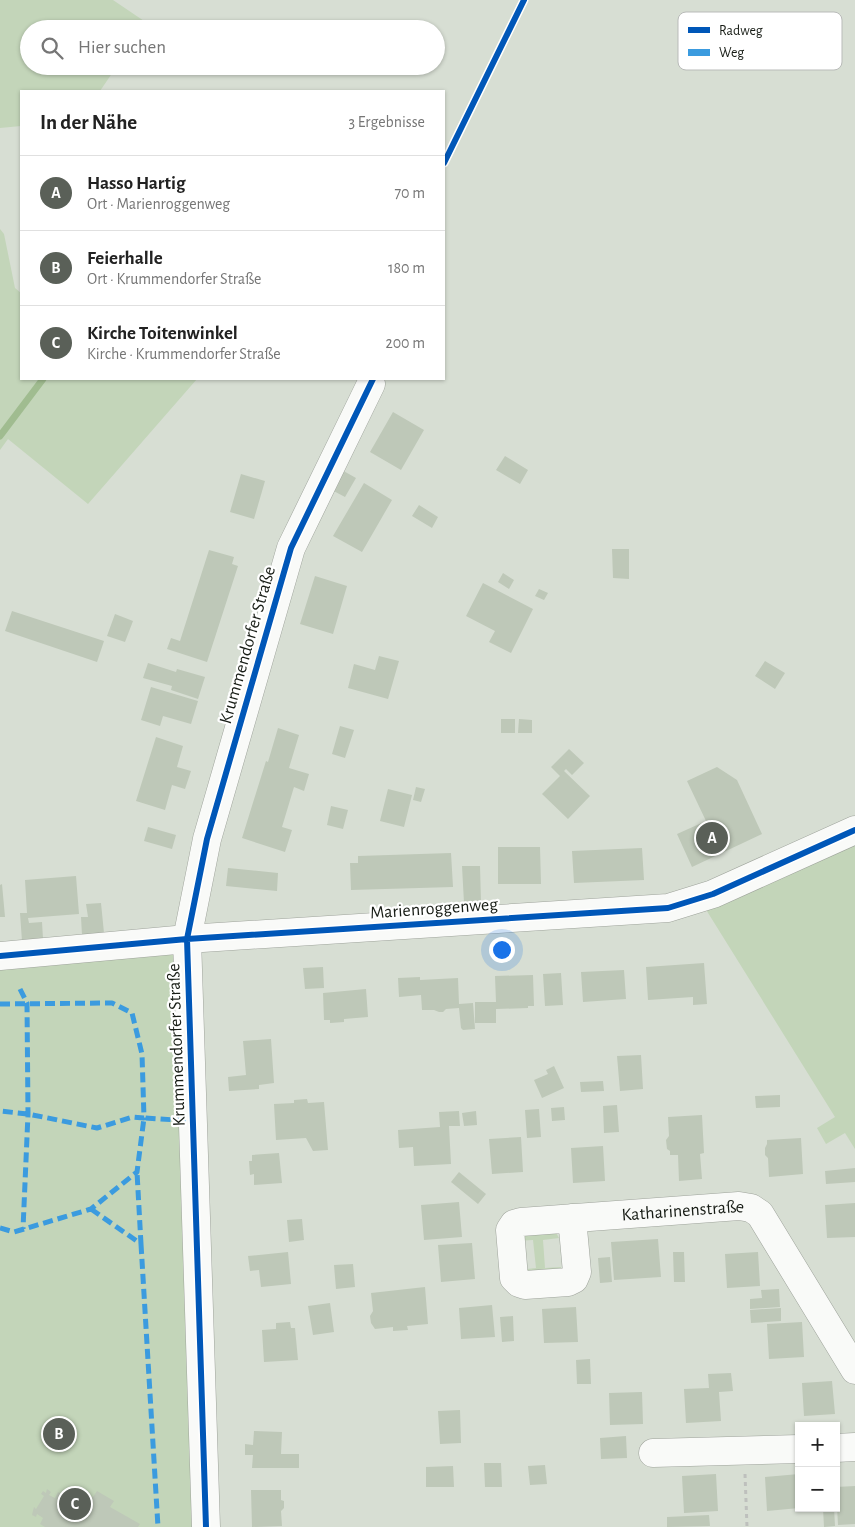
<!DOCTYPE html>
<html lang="de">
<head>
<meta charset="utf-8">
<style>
	:root { --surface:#fff; --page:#f6f6f6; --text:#222; --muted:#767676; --line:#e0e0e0; --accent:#5a6058 }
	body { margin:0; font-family:"Alegreya Sans",sans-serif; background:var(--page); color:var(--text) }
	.controls { position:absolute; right:15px; bottom:15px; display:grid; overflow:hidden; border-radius:0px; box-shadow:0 1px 4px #0004 }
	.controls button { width:45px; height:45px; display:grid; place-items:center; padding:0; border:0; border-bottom:1px solid var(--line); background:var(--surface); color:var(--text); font:25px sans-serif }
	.you { position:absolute; left:501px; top:949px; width:18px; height:18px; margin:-12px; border:4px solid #fff; border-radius:50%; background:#1a73e8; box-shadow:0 0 0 8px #1a73e833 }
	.badge { display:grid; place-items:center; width:32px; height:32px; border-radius:50%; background:var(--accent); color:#fff; font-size:16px; font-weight:700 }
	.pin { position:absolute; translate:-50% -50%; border:2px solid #fff; box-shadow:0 1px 5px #0006 }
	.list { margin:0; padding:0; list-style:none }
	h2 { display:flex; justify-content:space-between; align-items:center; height:65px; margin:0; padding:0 20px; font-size:21px }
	h2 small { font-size:16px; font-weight:400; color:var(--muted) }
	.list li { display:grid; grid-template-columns:32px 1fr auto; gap:15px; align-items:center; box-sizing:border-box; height:75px; padding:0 20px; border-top:1px solid var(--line) }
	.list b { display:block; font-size:19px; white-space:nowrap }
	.list p { margin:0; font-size:16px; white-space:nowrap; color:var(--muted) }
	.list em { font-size:16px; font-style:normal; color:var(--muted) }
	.icon { flex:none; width:28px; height:28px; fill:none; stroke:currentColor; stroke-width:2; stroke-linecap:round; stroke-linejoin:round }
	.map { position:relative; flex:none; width:855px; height:1527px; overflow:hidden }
	.search { position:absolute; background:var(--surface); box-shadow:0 1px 4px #0004; left:20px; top:20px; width:425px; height:55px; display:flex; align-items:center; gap:12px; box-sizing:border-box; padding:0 18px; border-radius:28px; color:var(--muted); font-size:19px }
	.panel { position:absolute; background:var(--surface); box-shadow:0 1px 4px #0004; left:20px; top:90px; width:425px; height:290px; border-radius:0px }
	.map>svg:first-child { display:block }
	.green { fill:#c3d5b9 }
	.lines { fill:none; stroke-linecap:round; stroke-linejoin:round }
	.stream { stroke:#a0bc90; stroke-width:7 }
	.building { fill:#bec8b8 }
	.minor-casing { stroke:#9ea39b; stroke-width:29 }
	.path { stroke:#bec0bd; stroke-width:3; stroke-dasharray:4 4; stroke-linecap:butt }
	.minor { stroke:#f9faf8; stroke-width:28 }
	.quiet { stroke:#3b9bdf; stroke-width:5; stroke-dasharray:10 5; stroke-linecap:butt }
	.cycleway-casing { stroke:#fff; stroke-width:9 }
	.cycleway { stroke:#0057b8; stroke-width:6 }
	.labels { text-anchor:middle; stroke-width:4.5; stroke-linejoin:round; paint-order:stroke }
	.street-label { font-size:18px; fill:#171c15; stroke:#fff }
	.key { fill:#fff; stroke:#b9bbb9; stroke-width:1 }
	.key-label { font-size:14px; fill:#171c15 }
</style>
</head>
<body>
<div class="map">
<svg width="855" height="1527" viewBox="0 0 855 1527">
	<rect width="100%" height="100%" fill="#d7ded3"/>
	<path class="green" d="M 0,0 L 113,0 L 147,23 L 143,29 L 29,29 L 29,66 L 117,66 L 100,91 L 21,91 L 21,126 L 0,128 Z
		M 0,229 L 4,234 L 15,288 L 21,293 L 21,379 L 197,379 L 88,504 L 8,439 L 0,450 Z
		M 855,830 L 855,1149 L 845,1133 L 826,1144 L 817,1128 L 835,1117 L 700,900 Z
		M 187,939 L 206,1527 L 0,1527 L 0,956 Z
		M 555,1231 L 559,1238 L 543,1240 L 545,1268 L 561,1267 L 561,1270 L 555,1276 L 518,1270 L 536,1268 L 533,1240 L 516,1241 L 519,1235 Z"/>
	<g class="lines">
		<path class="stream" d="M 0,436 L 43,379"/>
	</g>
	<path class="building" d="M 393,412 L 424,430 L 401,470 L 370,452 Z
		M 505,456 L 528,470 L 520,484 L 496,470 Z
		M 340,469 L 356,478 L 345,497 L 328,488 Z
		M 241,474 L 265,481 L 254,519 L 230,512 Z
		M 364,483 L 392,500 L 362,552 L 333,536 Z
		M 419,505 L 438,517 L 432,528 L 412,516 Z
		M 612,549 L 629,549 L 629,579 L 613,578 Z
		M 209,550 L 234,557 L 232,564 L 238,566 L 207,662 L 167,649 L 171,638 L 180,641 Z
		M 503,573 L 514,580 L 509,589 L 498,582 Z
		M 315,576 L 347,586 L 333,634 L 300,624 Z
		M 483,583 L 533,609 L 511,653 L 489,642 L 495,631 L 466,616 Z
		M 539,589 L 548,593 L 544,600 L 535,596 Z
		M 12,611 L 104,641 L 97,662 L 5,631 Z
		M 115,614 L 133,621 L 125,642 L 107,636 Z
		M 379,656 L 399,661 L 388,699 L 348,688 L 354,664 L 375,670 Z
		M 765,661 L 785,673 L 775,689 L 755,676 Z
		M 148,663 L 176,672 L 177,669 L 205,677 L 198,699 L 171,690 L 172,686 L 143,678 Z
		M 151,687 L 198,701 L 191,724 L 163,716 L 160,726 L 141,720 Z
		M 501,719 L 515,719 L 515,733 L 501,733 Z
		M 519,719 L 532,720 L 532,733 L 518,733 Z
		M 340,726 L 354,730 L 345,758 L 332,754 Z
		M 278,728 L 299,735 L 289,768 L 309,774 L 304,791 L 294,787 L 282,827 L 292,830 L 285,852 L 242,838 L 266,761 L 268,762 Z
		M 156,737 L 183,746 L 177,767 L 191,771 L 185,789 L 172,785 L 165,810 L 136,801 Z
		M 569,749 L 584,763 L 572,775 L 566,769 L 564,771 L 590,796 L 568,819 L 542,794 L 560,776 L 551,767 Z
		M 717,767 L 737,780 L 762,834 L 692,867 L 677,834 L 706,821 L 687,781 Z
		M 416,787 L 425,789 L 421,802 L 413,800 Z
		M 388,789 L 412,795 L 404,827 L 380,821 Z
		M 331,806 L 348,810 L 343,829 L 327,825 Z
		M 148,827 L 176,835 L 172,849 L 144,841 Z
		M 498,847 L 540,847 L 541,884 L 498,884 Z
		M 642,848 L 644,880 L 574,883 L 572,851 Z
		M 451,853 L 453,887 L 351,890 L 350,863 L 358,863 L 358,856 Z
		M 462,866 L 480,866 L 481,902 L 464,903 Z
		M 228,868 L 278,873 L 277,891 L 226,886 Z
		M 76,876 L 79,914 L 28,918 L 29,923 L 42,922 L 43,939 L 22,941 L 20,913 L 27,913 L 25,880 Z
		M 2,884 L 5,917 L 0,917 L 0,885 Z
		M 101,903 L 104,933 L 82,935 L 81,917 L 88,917 L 86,904 Z
		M 704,963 L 707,1004 L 693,1005 L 693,997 L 648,1000 L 646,967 Z
		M 323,967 L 324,988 L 305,989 L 303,968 Z
		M 624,970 L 626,999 L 583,1002 L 581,972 Z
		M 561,973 L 563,1005 L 545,1006 L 543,974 Z
		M 533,975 L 534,1006 L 528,1006 L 528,1008 L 496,1009 L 496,1023 L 475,1023 L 475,1002 L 496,1002 L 495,976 Z
		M 420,977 L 420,980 L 458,978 L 459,1004 L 473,1003 L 475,1029 L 463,1030 L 461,1028 L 459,1008 L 446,1009 L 443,1012 L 439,1012 L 434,1010 L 422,1010 L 421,995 L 399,997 L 398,978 Z
		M 366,989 L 368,1017 L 344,1019 L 344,1022 L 330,1023 L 330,1020 L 324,1020 L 323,993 Z
		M 271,1039 L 274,1083 L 259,1085 L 259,1089 L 229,1091 L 228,1077 L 246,1075 L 243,1041 Z
		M 641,1055 L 643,1089 L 620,1091 L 617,1056 Z
		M 554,1066 L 564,1088 L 542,1098 L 534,1080 L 548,1074 L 546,1070 Z
		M 603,1081 L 604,1091 L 581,1092 L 580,1082 Z
		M 780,1095 L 780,1107 L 756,1108 L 755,1096 Z
		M 307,1099 L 308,1103 L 324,1102 L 328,1150 L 313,1151 L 306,1138 L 276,1140 L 274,1104 L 294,1103 L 294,1100 Z
		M 617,1105 L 619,1132 L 604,1133 L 603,1106 Z
		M 564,1107 L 565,1120 L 552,1121 L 551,1108 Z
		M 539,1109 L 541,1137 L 527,1138 L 525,1110 Z
		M 459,1111 L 460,1126 L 449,1126 L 451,1164 L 414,1166 L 413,1147 L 399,1148 L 398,1130 L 440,1127 L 439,1112 Z
		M 476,1111 L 477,1125 L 464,1126 L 462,1113 Z
		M 702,1115 L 704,1153 L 700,1154 L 702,1179 L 679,1181 L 678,1155 L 670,1155 L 670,1151 L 667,1149 L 666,1140 L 669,1136 L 668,1117 Z
		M 521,1137 L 523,1172 L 492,1174 L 489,1139 Z
		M 801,1138 L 803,1174 L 769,1177 L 768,1158 L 765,1155 L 765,1148 L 767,1144 L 767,1140 Z
		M 603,1146 L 605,1181 L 573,1183 L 571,1148 Z
		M 279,1153 L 282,1183 L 254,1185 L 254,1174 L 250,1175 L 249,1161 L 252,1161 L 252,1155 Z
		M 855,1168 L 855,1182 L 826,1184 L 825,1171 Z
		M 459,1172 L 486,1194 L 478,1204 L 451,1182 Z
		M 459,1202 L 462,1237 L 424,1240 L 421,1205 Z
		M 855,1203 L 855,1237 L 827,1238 L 825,1205 Z
		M 302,1219 L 304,1240 L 289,1242 L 287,1220 Z
		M 658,1239 L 661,1277 L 614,1280 L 611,1242 Z
		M 472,1243 L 475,1279 L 441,1282 L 438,1245 Z
		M 288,1252 L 291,1284 L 261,1287 L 259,1270 L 250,1271 L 248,1256 Z
		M 673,1252 L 684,1252 L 685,1282 L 674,1282 Z
		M 758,1252 L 760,1286 L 727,1288 L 725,1254 Z
		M 610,1257 L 612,1282 L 600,1283 L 598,1258 Z
		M 353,1264 L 355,1287 L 336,1289 L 334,1265 Z
		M 425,1287 L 428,1324 L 407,1326 L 408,1330 L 393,1331 L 393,1327 L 375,1329 L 371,1323 L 370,1316 L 373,1311 L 371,1293 Z
		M 779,1289 L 780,1307 L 750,1309 L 750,1299 L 762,1298 L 761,1290 Z
		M 330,1303 L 334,1332 L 313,1335 L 308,1306 Z
		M 492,1305 L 495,1337 L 461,1339 L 459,1308 Z
		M 576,1307 L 578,1342 L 544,1343 L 542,1309 Z
		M 781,1308 L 781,1321 L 751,1323 L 750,1310 Z
		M 513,1316 L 514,1341 L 502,1342 L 500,1317 Z
		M 290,1322 L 291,1328 L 295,1328 L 298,1360 L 264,1362 L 262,1330 L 276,1329 L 276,1323 Z
		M 802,1322 L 804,1357 L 769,1359 L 767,1324 Z
		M 590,1359 L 591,1384 L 577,1384 L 576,1360 Z
		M 731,1373 L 733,1391 L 719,1392 L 721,1421 L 686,1423 L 684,1389 L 709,1388 L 708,1374 Z
		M 832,1381 L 835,1414 L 804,1416 L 802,1383 Z
		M 642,1392 L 643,1424 L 610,1425 L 609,1393 Z
		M 460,1410 L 461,1443 L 440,1444 L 438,1411 Z
		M 55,1421 L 73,1433 L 64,1448 L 46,1436 Z
		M 254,1431 L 282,1432 L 281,1454 L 299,1454 L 299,1468 L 252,1468 L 253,1455 L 245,1455 L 245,1444 L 253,1445 Z
		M 626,1436 L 627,1458 L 601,1459 L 600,1438 Z
		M 484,1463 L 501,1463 L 502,1487 L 485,1487 Z
		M 545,1465 L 547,1484 L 530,1485 L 528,1466 Z
		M 453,1466 L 454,1487 L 426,1487 L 426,1467 Z
		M 716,1474 L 718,1511 L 684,1513 L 682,1476 Z
		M 799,1474 L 799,1508 L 767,1511 L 765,1477 Z
		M 75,1486 L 93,1497 L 97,1491 L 114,1501 L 110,1507 L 140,1524 L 138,1527 L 45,1527 L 40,1524 L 43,1518 L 37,1514 L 36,1517 L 32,1515 L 34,1507 L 36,1509 L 44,1496 L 41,1494 L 43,1491 L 46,1493 L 47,1489 L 51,1492 L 49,1495 L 55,1498 L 58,1492 L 68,1498 Z
		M 855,1486 L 855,1524 L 838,1525 L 836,1487 Z
		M 251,1490 L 281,1490 L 281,1500 L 284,1501 L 284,1508 L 281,1511 L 282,1526 L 252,1527 Z
		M 823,1508 L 834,1508 L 835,1526 L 824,1527 Z
		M 709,1515 L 710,1526 L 667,1527 L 667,1517 Z"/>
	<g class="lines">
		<g class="minor-casing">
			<g id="minor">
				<path d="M 0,956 L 187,939 L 668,908 L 713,894 L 855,830"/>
				<path id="s1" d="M 572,1218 L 577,1272 L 574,1279 L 568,1282 L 525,1285 L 519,1283 L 514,1278 L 510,1230 L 514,1224 L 521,1222 L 739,1206 L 751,1208 L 760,1214 L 855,1370"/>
				<path d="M 836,1448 L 855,1447"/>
				<path d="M 653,1453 L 799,1449"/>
				<path d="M 206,1527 L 187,939 L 207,839 L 291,548 L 371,384"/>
			</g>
		</g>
		<path class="path" d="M 745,1474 L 747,1527"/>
		<use href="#minor" class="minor"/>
		<path class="quiet" d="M 20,989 L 27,1003 L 28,1114 L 23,1229
			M 0,1004 L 112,1003 L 132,1013 L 142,1054 L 144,1118 L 133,1117 L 97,1128 L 28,1114 L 0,1111
			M 91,1209 L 141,1244 L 137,1172
			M 0,1228 L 14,1232 L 91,1209 L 137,1172 L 144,1118 L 193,1121
			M 141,1244 L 158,1527"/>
		<g class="cycleway-casing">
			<path id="cycleway" d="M 444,163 L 524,0
				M 0,956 L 187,939 L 668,908 L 713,894 L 855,830
				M 206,1527 L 187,939 L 207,839 L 291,548 L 373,379"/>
		</g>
		<use href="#cycleway" class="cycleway"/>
	</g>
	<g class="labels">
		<g class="street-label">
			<text transform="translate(247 645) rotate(-74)" y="6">Krummendorfer Straße</text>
			<text transform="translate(434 908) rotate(-4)" y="6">Marienroggenweg</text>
			<text transform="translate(176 1045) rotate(-92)" y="6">Krummendorfer Straße</text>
			<text dy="6" stroke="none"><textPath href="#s1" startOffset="350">Katharinenstraße</textPath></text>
		</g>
	</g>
	<rect x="678" y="12" width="164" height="58" rx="8" class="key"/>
	<rect x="688" y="27" width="22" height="6" fill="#0057b8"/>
	<rect x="688" y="49" width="22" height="7" fill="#3b9bdf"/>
	<g class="key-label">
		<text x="719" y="35">Radweg</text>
		<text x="719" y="57">Weg</text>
	</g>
</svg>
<div class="controls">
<button>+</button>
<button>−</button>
</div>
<div class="you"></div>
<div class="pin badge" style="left:712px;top:838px">A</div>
<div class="pin badge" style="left:59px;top:1434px">B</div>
<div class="pin badge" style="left:75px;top:1504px">C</div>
<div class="search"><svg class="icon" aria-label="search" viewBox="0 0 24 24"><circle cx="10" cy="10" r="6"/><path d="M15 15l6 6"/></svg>Hier suchen</div>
<section class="panel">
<h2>In der Nähe<small>3 Ergebnisse</small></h2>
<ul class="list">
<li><span class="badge">A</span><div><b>Hasso Hartig</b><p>Ort · Marienroggenweg</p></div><em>70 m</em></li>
<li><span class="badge">B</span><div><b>Feierhalle</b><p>Ort · Krummendorfer Straße</p></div><em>180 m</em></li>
<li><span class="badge">C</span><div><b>Kirche Toitenwinkel</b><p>Kirche · Krummendorfer Straße</p></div><em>200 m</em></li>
</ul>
</section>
</div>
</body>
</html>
